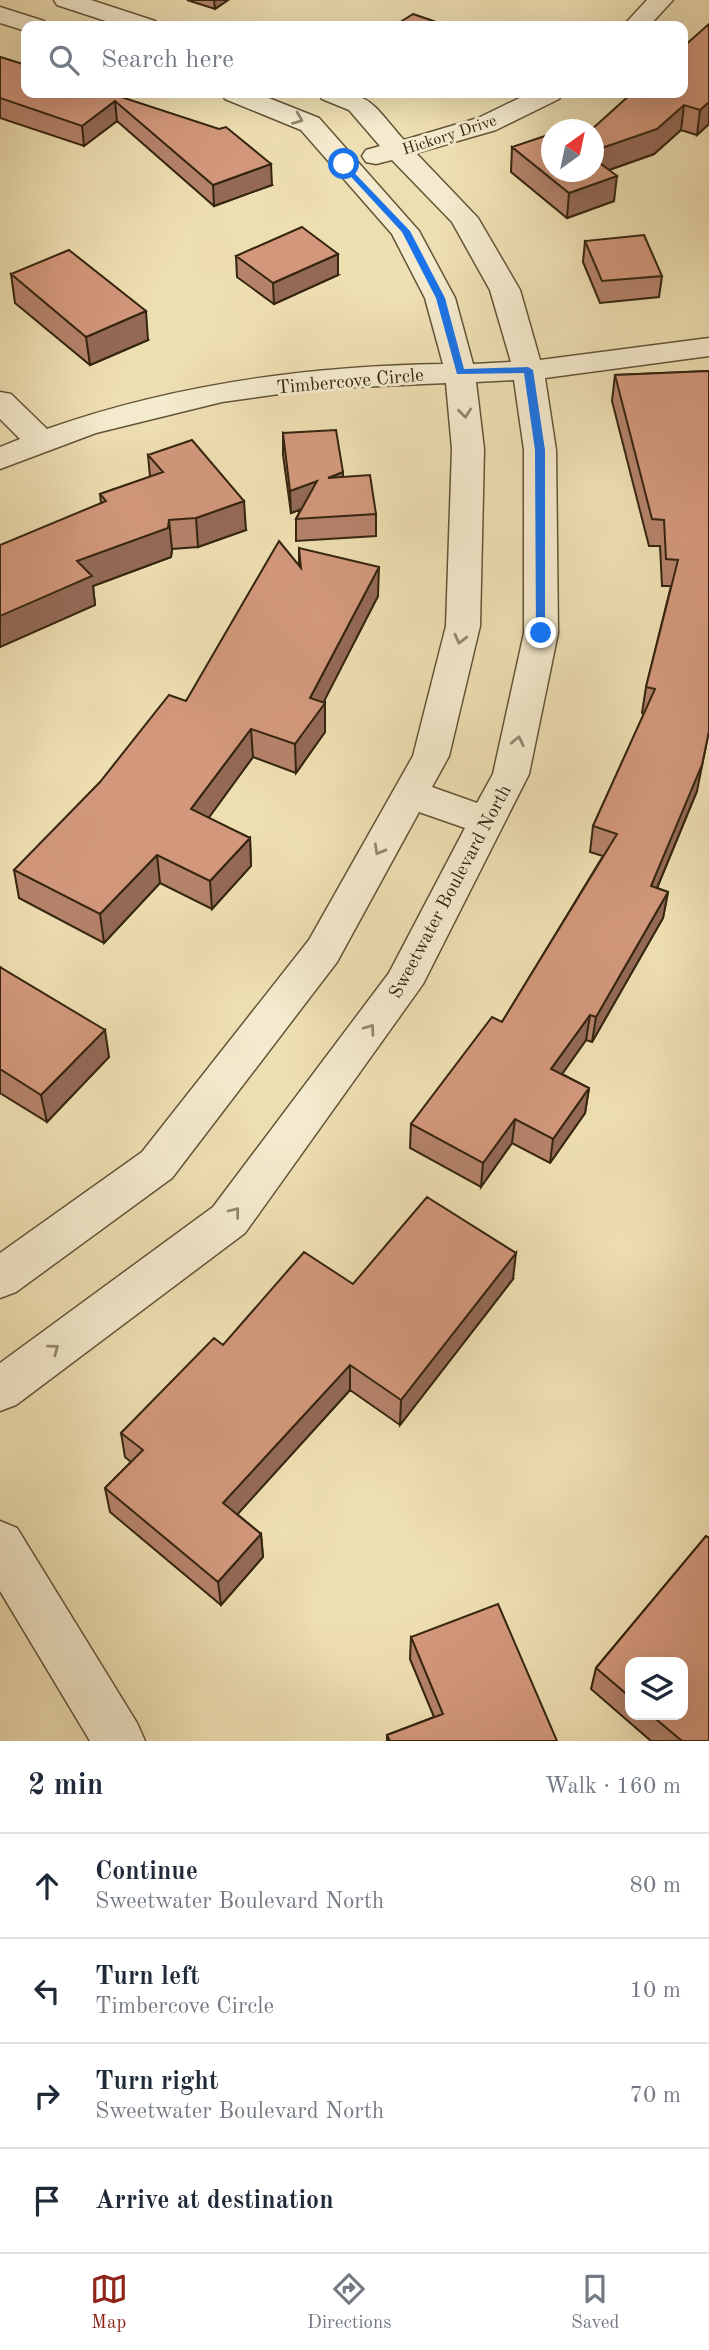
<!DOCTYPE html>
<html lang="en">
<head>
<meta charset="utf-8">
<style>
	:root { --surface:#fff; --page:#f6f6f7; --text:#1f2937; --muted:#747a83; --line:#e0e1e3; --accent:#8f2418 }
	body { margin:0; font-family:"Old Standard TT",serif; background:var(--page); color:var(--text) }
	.controls { position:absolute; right:21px; bottom:21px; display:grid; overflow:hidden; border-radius:14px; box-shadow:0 7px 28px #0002 }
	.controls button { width:63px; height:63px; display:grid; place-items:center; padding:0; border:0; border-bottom:2px solid var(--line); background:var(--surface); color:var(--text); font:35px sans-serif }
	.compass { position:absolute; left:541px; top:119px; width:63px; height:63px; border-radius:50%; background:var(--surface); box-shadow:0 7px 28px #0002; rotate:33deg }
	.stop { position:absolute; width:21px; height:21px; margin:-16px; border:5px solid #1a73e8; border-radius:50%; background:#fff }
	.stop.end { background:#1a73e8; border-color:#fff; box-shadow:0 2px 7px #0008 }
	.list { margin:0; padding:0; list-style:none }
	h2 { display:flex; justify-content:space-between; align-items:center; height:91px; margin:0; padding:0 28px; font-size:30px }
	h2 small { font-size:23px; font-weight:400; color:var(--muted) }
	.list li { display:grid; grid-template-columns:46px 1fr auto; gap:21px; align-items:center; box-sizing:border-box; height:105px; padding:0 28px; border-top:2px solid var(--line) }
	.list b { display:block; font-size:26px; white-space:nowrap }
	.list p { margin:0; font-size:23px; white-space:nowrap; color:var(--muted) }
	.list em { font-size:23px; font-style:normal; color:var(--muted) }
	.icon { flex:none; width:38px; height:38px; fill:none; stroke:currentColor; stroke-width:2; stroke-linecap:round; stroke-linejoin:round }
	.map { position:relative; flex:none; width:709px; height:1741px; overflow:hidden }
	.search { position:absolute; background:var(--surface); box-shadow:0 7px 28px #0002; left:21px; right:21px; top:21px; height:77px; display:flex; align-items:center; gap:18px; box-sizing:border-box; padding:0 24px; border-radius:14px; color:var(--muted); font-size:26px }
	.sheet { height:511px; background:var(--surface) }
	nav { display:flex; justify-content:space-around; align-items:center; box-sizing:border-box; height:98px; border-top:2px solid var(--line); background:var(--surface); font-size:19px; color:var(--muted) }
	nav a { display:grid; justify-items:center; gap:4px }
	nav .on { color:var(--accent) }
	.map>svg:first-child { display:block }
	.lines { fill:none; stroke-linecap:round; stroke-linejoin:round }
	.minor-casing { stroke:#635438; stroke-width:3 }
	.minor { fill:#f4eacd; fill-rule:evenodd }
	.wall { fill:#b5836b; stroke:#35250f; stroke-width:2; fill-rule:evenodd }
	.shaded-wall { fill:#946a57; stroke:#35250f; stroke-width:2 }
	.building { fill:#d3987c; stroke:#35250f; stroke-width:2 }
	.oneway { stroke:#94886e }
	.route { fill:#1a73e8 }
	.labels { text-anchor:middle; stroke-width:6; stroke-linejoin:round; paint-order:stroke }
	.far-street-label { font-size:16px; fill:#35250f; stroke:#f4eacd }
	.street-label { font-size:19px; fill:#35250f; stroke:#f4eacd }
</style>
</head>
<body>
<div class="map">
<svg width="709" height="1741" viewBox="0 0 709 1741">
	<rect width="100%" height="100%" fill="#eedfb2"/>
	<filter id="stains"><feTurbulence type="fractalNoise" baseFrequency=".00286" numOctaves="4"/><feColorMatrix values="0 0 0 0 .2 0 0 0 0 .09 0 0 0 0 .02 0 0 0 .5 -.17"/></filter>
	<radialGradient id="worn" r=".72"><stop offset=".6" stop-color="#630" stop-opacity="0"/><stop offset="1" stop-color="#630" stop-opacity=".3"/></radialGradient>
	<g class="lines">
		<g class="minor-casing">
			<path id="minor" d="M 54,0 L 91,0 L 155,21 L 159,26 L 121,26 L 57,5 Z
				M 647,0 L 673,0 L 649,26 L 623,26 Z
				M 0,7 L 44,21 L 48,26 L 26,26 L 26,31 L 0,23 Z
				M 221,93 L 256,93 L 319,118 L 419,231 L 455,298 L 473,364 L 511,362 L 490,290 L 452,222 L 392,160 L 376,164 L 366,162 L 362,156 L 366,150 L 380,146 L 349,110 L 322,99 L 318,93 C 372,91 370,102 404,140 L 478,118 L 530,93 L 563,93 L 559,99 L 496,130 L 416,153 L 478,218 L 520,290 L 540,360 L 709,338 L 709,356 L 545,378 L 556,450 L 558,633 L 529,774 L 423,984 L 245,1233 L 16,1405 L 0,1411 L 0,1363 L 213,1207 L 389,973 L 465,828 L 419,812 L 337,962 L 172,1178 L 16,1292 L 0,1298 L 0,1253 L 142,1152 L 309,940 L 413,756 L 446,626 L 452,449 L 446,383 L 315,389 L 222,402 L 96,433 L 0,469 L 0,447 L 20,439 L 0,419 L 0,392 L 11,394 L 47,429 C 175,384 308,366 443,364 L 425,298 L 392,234 L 301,130 L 225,99 ZM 514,380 L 524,450 L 524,633 L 493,774 L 477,803 L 432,787 L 449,756 L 480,626 L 484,449 L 476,382 Z
				M 0,1521 L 17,1528 L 137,1723 L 145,1741 L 90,1741 L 0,1591 Z"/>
		</g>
		<use href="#minor" class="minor"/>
	</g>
	<path class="wall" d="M 187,0 L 228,0 L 215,9 Z
		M 683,47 L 709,124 L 697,135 L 681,130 L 654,154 L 609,170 L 614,201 L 567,218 L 511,172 L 512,147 L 551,172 Z
		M 0,57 L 109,93 L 272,185 L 214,206 L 117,121 L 84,146 L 0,118 Z
		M 585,241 L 662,276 L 659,297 L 600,303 L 583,262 Z
		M 236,256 L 338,275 L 274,304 L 237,277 Z
		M 11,274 L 148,340 L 90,365 L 15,303 Z
		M 709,371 L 697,791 L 657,888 L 668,892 L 663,918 L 592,1042 L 586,1040 L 562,1074 L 589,1088 L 585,1113 L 550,1163 L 512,1143 L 481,1187 L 410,1148 L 411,1124 L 502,1022 L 603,856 L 590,852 L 593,826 L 644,714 L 642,713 L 646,687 L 671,586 L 662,586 L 660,546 L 649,546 L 612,401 L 615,375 Z
		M 283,433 L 376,514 L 376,536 L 296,541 L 296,519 L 301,509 L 291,513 L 283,455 Z
		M 148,455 L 246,530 L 198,547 L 172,549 L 171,557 L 93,586 L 95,605 L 0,647 L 101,503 L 100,494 L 150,477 Z
		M 299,548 L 378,596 L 323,702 L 325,703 L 325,732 L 296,773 L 253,757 L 208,818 L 250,838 L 251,866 L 212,909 L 160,883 L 104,943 L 19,898 L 14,870 L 186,701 L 299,565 Z
		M 0,967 L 109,1057 L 47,1122 L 0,1093 Z
		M 513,1279 L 400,1425 L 350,1390 L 237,1514 L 261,1534 L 263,1557 L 221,1605 L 110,1512 L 105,1488 L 131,1462 L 125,1457 L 121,1433 L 223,1345 L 353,1284 Z
		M 706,1536 L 709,1538 L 709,1741 L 651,1741 L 591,1689 L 596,1668 ZM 630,1662 L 683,1662 L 683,1715 L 630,1715 Z
		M 411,1637 L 557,1741 L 387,1741 L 387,1735 L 434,1717 L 410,1659 Z"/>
	<path class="shaded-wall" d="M 214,0 L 228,0 L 215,9 Z
		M 115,101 L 117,121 L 84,146 L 82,126 Z
		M 709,102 L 709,124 L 697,135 L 700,110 Z
		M 684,105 L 681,130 L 654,154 L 586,178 L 593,172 L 593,151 Z
		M 271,164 L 272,185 L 214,206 L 213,185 Z
		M 617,176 L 614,201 L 567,218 L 569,193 Z
		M 338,254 L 338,275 L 274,304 L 273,283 Z
		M 146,311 L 148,340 L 90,365 L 86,337 Z
		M 343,472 L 343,494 L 328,478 Z
		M 317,481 L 318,503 L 291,513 L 290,491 Z
		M 244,501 L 246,530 L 198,547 L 196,518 Z
		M 169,520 L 172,549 L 171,557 L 93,586 L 95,605 L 0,647 L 0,616 L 77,561 Z
		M 379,567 L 378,596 L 319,711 L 325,703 L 325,732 L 296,773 L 295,744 L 310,698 Z
		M 251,729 L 253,757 L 194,838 L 191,809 Z
		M 709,731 L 697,791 L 647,912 L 651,886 Z
		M 250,838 L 251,866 L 212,909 L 210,881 Z
		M 157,855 L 160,883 L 104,943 L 100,914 Z
		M 668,892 L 663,918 L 592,1042 L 596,1017 Z
		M 590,1015 L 586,1040 L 548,1094 L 551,1069 Z
		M 105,1030 L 109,1057 L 47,1122 L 41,1095 Z
		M 589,1088 L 585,1113 L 550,1163 L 553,1139 Z
		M 515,1119 L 512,1143 L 481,1187 L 483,1163 Z
		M 516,1253 L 513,1279 L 400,1425 L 401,1400 Z
		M 350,1365 L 350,1390 L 226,1527 L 223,1503 Z
		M 261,1534 L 263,1557 L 221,1605 L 218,1582 Z"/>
	<path class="building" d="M 413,14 L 448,26 L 394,26 Z
		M 709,24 L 709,102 L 700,110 L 684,105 L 657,129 L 593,151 L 593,130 L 591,130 L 632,93 L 683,93 L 683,47 Z
		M 0,57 L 26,65 L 26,93 L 109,93 L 219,129 L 226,127 L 271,164 L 213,185 L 115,101 L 82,126 L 0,98 Z
		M 551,134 L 551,172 L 593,172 L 593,158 L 617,176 L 569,193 L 512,147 Z
		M 302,227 L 338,254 L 273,283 L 236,256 Z
		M 644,235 L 662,276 L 602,281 L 585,241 Z
		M 69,250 L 146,311 L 86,337 L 11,274 Z
		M 709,371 L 709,731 L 702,765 L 651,886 L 668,892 L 596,1017 L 590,1015 L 551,1069 L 589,1088 L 553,1139 L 515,1119 L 483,1163 L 411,1124 L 492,1017 L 502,1022 L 617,834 L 593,826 L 655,689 L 646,687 L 678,560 L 666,559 L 664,520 L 652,519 L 615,375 Z
		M 336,430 L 343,472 L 328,478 L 370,475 L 376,514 L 296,519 L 317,481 L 290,491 L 283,433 Z
		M 192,440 L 244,501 L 196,518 L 169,520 L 168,528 L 77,561 L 92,576 L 0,616 L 0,545 L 106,501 L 100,494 L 163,472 L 148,455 Z
		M 279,541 L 301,568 L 299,548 L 379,567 L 310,698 L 325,703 L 295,744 L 251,729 L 191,809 L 250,838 L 210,881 L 157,855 L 100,914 L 14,870 L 100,782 L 169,695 L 186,701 Z
		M 0,967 L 105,1030 L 41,1095 L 0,1069 Z
		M 427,1197 L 516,1253 L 401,1400 L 350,1365 L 223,1503 L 261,1534 L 218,1582 L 105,1488 L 143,1450 L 121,1433 L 214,1338 L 223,1345 L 304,1252 L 353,1284 Z
		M 706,1536 L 709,1538 L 709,1741 L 682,1741 L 651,1715 L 683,1715 L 683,1662 L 630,1662 L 630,1697 L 596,1668 Z
		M 498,1604 L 557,1741 L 390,1741 L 387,1735 L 443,1714 L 411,1637 Z"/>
	<defs><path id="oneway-chevron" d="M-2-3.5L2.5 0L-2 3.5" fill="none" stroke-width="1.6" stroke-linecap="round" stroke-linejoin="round" transform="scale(1.75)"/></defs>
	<g class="oneway">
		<use href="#oneway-chevron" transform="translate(298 119) rotate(22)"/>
		<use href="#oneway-chevron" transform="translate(465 413) rotate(84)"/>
		<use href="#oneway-chevron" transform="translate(460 639) rotate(104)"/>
		<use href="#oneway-chevron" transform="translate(518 741) rotate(-78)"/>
		<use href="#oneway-chevron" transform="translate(379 850) rotate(119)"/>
		<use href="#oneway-chevron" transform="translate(370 1029) rotate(-54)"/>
		<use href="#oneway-chevron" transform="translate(235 1212) rotate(-52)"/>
		<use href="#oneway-chevron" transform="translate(54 1349) rotate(-37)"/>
	</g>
	<path class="route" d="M 344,162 L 410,231 L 445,298 L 464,369 L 528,367 L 533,370 L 545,450 L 545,635 L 536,633 L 535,450 L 524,373 L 457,374 L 436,298 L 402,232 L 341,166 Z"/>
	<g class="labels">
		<g class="far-street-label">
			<text transform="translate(449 134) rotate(-18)" y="6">Hickory Drive</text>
		</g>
		<g class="street-label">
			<text transform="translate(350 380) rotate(-5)" y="7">Timbercove Circle</text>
			<text transform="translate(449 891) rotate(-62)" y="7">Sweetwater Boulevard North</text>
		</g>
	</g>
	<rect width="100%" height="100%" filter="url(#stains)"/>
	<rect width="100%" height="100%" fill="url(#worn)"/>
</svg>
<div class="controls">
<button><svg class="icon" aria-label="layers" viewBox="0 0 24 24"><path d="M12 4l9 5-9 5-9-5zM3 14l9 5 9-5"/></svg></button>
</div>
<svg class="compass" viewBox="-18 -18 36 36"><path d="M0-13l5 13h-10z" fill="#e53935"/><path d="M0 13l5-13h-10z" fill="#747a83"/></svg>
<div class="stop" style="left:344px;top:164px"></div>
<div class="stop end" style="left:541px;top:633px"></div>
<div class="search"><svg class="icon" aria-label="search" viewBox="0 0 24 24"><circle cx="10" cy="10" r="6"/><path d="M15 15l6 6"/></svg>Search here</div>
</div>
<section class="sheet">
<h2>2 min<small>Walk · 160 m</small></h2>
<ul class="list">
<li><svg class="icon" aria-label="ahead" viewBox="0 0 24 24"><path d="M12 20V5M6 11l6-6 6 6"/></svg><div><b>Continue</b><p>Sweetwater Boulevard North</p></div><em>80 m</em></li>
<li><svg class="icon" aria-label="left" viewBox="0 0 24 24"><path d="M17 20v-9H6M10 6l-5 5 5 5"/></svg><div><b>Turn left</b><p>Timbercove Circle</p></div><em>10 m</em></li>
<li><svg class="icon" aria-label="right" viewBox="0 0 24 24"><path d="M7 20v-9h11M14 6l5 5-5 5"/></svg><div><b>Turn right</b><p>Sweetwater Boulevard North</p></div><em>70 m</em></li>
<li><svg class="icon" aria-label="arrive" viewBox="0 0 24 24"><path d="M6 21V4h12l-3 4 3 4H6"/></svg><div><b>Arrive at destination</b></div></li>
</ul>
</section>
<nav>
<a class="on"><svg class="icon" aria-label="map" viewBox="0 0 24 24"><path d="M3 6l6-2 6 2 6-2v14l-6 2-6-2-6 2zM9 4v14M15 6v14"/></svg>Map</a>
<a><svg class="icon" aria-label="directions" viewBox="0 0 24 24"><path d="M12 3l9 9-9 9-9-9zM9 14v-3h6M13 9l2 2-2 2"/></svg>Directions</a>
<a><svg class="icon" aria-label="saved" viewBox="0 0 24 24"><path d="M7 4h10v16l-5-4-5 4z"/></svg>Saved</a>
</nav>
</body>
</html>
